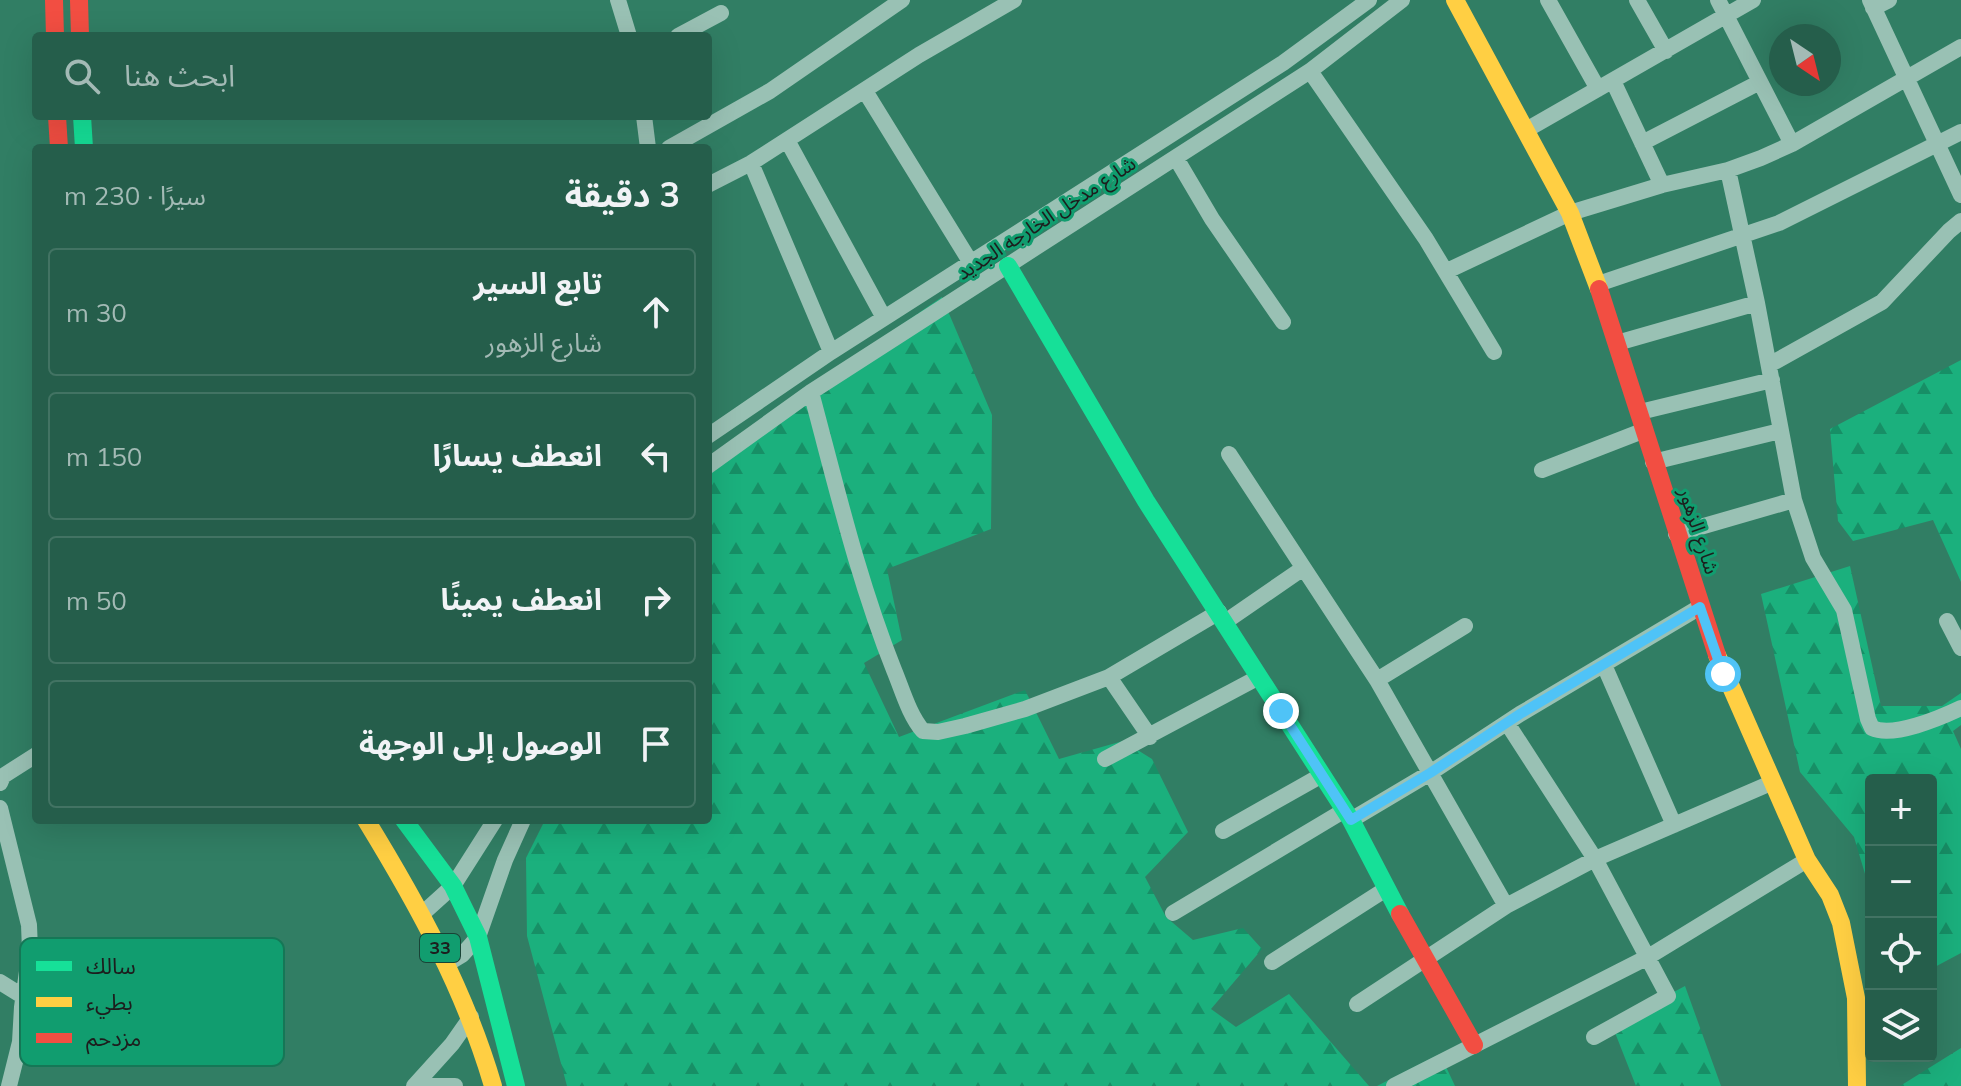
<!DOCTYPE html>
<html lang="ar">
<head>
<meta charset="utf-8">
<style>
	:root { --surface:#255e4b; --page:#2d6452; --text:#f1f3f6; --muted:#a3bab5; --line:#427363 }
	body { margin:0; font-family:Mulish,"Noto Sans Arabic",sans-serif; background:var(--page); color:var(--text); direction:rtl }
	.controls { position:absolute; right:24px; bottom:24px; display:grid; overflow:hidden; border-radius:8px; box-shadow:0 8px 32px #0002 }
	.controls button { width:72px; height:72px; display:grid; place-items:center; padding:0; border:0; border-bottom:2px solid var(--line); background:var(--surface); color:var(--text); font:40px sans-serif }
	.compass { position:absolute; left:1769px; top:24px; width:72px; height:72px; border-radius:50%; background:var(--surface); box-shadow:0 8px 32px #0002; rotate:145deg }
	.stop { position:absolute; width:24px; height:24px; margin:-18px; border:6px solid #4fc3f7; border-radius:50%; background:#fff }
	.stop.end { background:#4fc3f7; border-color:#fff; box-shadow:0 2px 8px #0008 }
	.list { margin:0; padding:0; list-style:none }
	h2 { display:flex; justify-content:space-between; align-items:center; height:104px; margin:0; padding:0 32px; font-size:34px }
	h2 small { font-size:26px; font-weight:400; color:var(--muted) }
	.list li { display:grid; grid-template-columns:52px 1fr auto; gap:24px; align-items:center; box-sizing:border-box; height:128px; margin:0 16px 16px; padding:0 16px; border:2px solid var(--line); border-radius:8px }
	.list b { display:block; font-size:30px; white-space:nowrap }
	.list p { margin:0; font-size:26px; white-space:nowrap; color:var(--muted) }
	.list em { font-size:26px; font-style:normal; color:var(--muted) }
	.icon { flex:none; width:44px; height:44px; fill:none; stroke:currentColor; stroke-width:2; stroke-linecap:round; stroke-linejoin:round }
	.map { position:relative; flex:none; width:1961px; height:1086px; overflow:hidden; direction:ltr }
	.search { position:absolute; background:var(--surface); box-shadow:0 8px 32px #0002; left:32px; top:32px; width:680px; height:88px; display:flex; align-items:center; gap:20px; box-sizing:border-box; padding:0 28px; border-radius:8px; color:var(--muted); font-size:30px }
	.panel { position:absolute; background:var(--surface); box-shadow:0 8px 32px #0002; left:32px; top:144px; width:680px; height:680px; border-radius:8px; direction:rtl }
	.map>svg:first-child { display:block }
	.forest { fill:url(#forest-firs) }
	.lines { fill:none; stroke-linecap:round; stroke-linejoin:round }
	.street { stroke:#99c1b4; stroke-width:16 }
	.fast { stroke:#16e098; stroke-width:18 }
	.slow { stroke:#ffcf43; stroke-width:18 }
	.jam { stroke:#f24e42; stroke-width:18 }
	.route { stroke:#4fc3f7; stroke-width:10 }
	.labels { text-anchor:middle; stroke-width:6; stroke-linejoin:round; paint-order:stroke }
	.shield { fill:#119d6f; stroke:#194336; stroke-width:2 }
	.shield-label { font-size:18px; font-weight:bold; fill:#1d1d1d }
	.street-label { font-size:20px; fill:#1d1d1d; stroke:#119d6f }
	.key { fill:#119d6f; stroke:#157756; stroke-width:2 }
	.key-label { font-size:22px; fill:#1d1d1d }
</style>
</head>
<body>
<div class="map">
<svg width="1961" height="1086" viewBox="0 0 1961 1086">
	<defs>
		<pattern id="forest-firs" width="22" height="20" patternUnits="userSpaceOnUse" patternTransform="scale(2)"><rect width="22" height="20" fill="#1bb07d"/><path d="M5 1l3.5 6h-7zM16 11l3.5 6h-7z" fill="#178f66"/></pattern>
	</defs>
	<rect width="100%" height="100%" fill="#317e64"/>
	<path class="forest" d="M 942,297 L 992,415 L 991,529 L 887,569 L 902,640 L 864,663 L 899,737 L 1025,690 L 1059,759 L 1123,741 L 1152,759 L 1188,832 L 1145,877 L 1166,917 L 1193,940 L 1243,928 L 1262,949 L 1211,1009 L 1236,1027 L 1289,994 L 1369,1086 L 567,1086 L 527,936 L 526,858 L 545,820 L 708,820 L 708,473 L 732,441 Z
		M 1961,360 L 1961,582 L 1933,520 L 1853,541 L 1838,521 L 1830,429 Z
		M 1850,566 L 1881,706 L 1942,706 L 1961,693 L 1961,725 L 1953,731 L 1961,749 L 1961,953 L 1931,969 L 1931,780 L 1871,780 L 1871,894 L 1854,837 L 1800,772 L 1761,594 Z
		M 1685,986 L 1721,1086 L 1636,1086 L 1612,1025 Z
		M 1961,1048 L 1961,1086 L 1900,1086 Z
		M 1440,1054 L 1455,1086 L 1377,1086 Z"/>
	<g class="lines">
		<path class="street" d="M 618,0 L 629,36
			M 1548,0 L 1598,89
			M 1637,0 L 1666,51
			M 1718,0 L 1792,144
			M 1870,0 L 1961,195
			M 1873,8 L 1889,0
			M 678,36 L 721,13
			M 1310,71 L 1426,239 L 1494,352
			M 1613,81 L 1662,185
			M 865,91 L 971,263
			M 644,116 L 648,148
			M 1526,130 L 1753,0
			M 787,140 L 884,318
			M 1642,143 L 1760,82
			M 669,148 L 770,91 L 902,0
			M 1176,158 L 1212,219 L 1283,322
			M 751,163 L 831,352
			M 1728,170 L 1757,303 L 1794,500 L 1813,558 L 1844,610 L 1868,719 L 1872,728 C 1893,738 1940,718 1961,708
			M 708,185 L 751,163 L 919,55 L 1014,0
			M 1447,271 L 1570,213 L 1662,185 L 1728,170 L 1761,158 L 1792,144 L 1961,47
			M 1598,284 L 1779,223 L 1961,132
			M 1617,343 L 1757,303
			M 1769,365 L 1882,302 L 1949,231 L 1961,221
			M 811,392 C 836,485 858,580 894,670 C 902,689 909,715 923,731 L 938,732 L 965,726 L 1025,709 L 1109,677 L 1219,612
			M 1640,412 L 1772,380
			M 708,436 L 831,352 L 1283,63 L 1369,0
			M 1229,454 L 1377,680 L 1506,906
			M 1653,462 L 1780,431
			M 708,466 L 811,392 L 1310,71 L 1402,0
			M 1542,470 L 1645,430
			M 1676,534 L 1794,500
			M 1947,621 L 1961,648
			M 1225,622 L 1302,569
			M 1604,665 L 1674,825
			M 1109,677 L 1150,737
			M 1377,680 L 1465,626
			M 1507,723 L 1595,859 L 1668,996 L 1594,1037
			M 1105,759 L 1259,677
			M 0,783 L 3,776 L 36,755
			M 0,808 L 29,925 L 30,950 L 22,1007 L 20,1042 L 9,1086
			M 1351,820 L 1430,773 L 1520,714 L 1700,607
			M 1223,831 L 1322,775
			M 1173,913 L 1345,810
			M 422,914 L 453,886 L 495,820
			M 1272,962 L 1386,889
			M 447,964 L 462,955 L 478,937 L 505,860 L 523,820
			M 0,982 L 24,997
			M 1357,1004 L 1506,906 L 1595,859 L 1771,783
			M 414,1086 L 452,1044 L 471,1017
			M 430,1086 L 455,1086
			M 1394,1086 L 1648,957 L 1807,860"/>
		<path class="fast" d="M 82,116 L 84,148
			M 1008,266 L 1146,501 L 1351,820 L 1400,914
			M 404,820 L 453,886 L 478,937 L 516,1086"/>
		<path class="slow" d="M 1455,0 L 1570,213 L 1599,289
			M 1717,655 L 1807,860 L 1830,895 L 1841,923 L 1856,998 L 1857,1086
			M 366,820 C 418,905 465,990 493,1086"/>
		<path class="jam" d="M 54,0 L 55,36
			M 79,0 L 80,36
			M 57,116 L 59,148
			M 1599,289 L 1717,655
			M 1400,914 L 1474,1045"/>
	</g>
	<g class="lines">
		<path class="route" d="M 1281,711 L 1351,820 L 1430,773 L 1520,714 L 1700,607 L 1723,674"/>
	</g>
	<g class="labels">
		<rect class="shield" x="420" y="934" width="40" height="28" rx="6"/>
		<g class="shield-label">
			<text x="440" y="954">33</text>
		</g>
		<g class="street-label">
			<text transform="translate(1046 218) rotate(-33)" y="7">شارع مدخل الخارجه الجديد</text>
			<text transform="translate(1699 531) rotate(72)" y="7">شارع الزهور</text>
		</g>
	</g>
	<rect x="20" y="938" width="264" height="128" rx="12" class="key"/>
	<rect x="36" y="961" width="36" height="10" fill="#16e098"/>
	<rect x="36" y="997" width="36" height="10" fill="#ffcf43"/>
	<rect x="36" y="1033" width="36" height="10" fill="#f24e42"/>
	<g class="key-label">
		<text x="86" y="974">سالك</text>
		<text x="86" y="1010">بطيء</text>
		<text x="86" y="1046">مزدحم</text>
	</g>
</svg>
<div class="controls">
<button>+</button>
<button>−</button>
<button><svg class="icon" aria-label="locate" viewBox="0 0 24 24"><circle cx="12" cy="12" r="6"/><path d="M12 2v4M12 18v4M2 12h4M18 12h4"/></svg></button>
<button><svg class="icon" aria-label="layers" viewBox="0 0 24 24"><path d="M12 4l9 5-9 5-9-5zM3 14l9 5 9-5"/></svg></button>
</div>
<svg class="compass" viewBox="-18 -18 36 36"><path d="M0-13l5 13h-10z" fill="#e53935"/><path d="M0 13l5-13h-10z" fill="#a3bab5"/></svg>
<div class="stop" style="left:1723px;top:674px"></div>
<div class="stop end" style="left:1281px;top:711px"></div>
<div class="search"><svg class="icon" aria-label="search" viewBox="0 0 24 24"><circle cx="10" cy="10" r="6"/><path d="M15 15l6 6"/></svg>ابحث هنا</div>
<section class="panel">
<h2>3 دقيقة<small>سيرًا · 230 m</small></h2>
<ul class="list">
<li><svg class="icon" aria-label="ahead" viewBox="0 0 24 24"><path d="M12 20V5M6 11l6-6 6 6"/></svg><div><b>تابع السير</b><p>شارع الزهور</p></div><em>30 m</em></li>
<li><svg class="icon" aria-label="left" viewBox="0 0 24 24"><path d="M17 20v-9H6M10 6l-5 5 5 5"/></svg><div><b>انعطف يسارًا</b></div><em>150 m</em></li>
<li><svg class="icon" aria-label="right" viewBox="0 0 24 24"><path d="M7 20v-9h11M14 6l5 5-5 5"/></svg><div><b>انعطف يمينًا</b></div><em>50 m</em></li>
<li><svg class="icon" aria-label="arrive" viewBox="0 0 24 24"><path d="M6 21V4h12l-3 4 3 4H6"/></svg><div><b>الوصول إلى الوجهة</b></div></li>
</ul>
</section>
</div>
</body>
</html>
